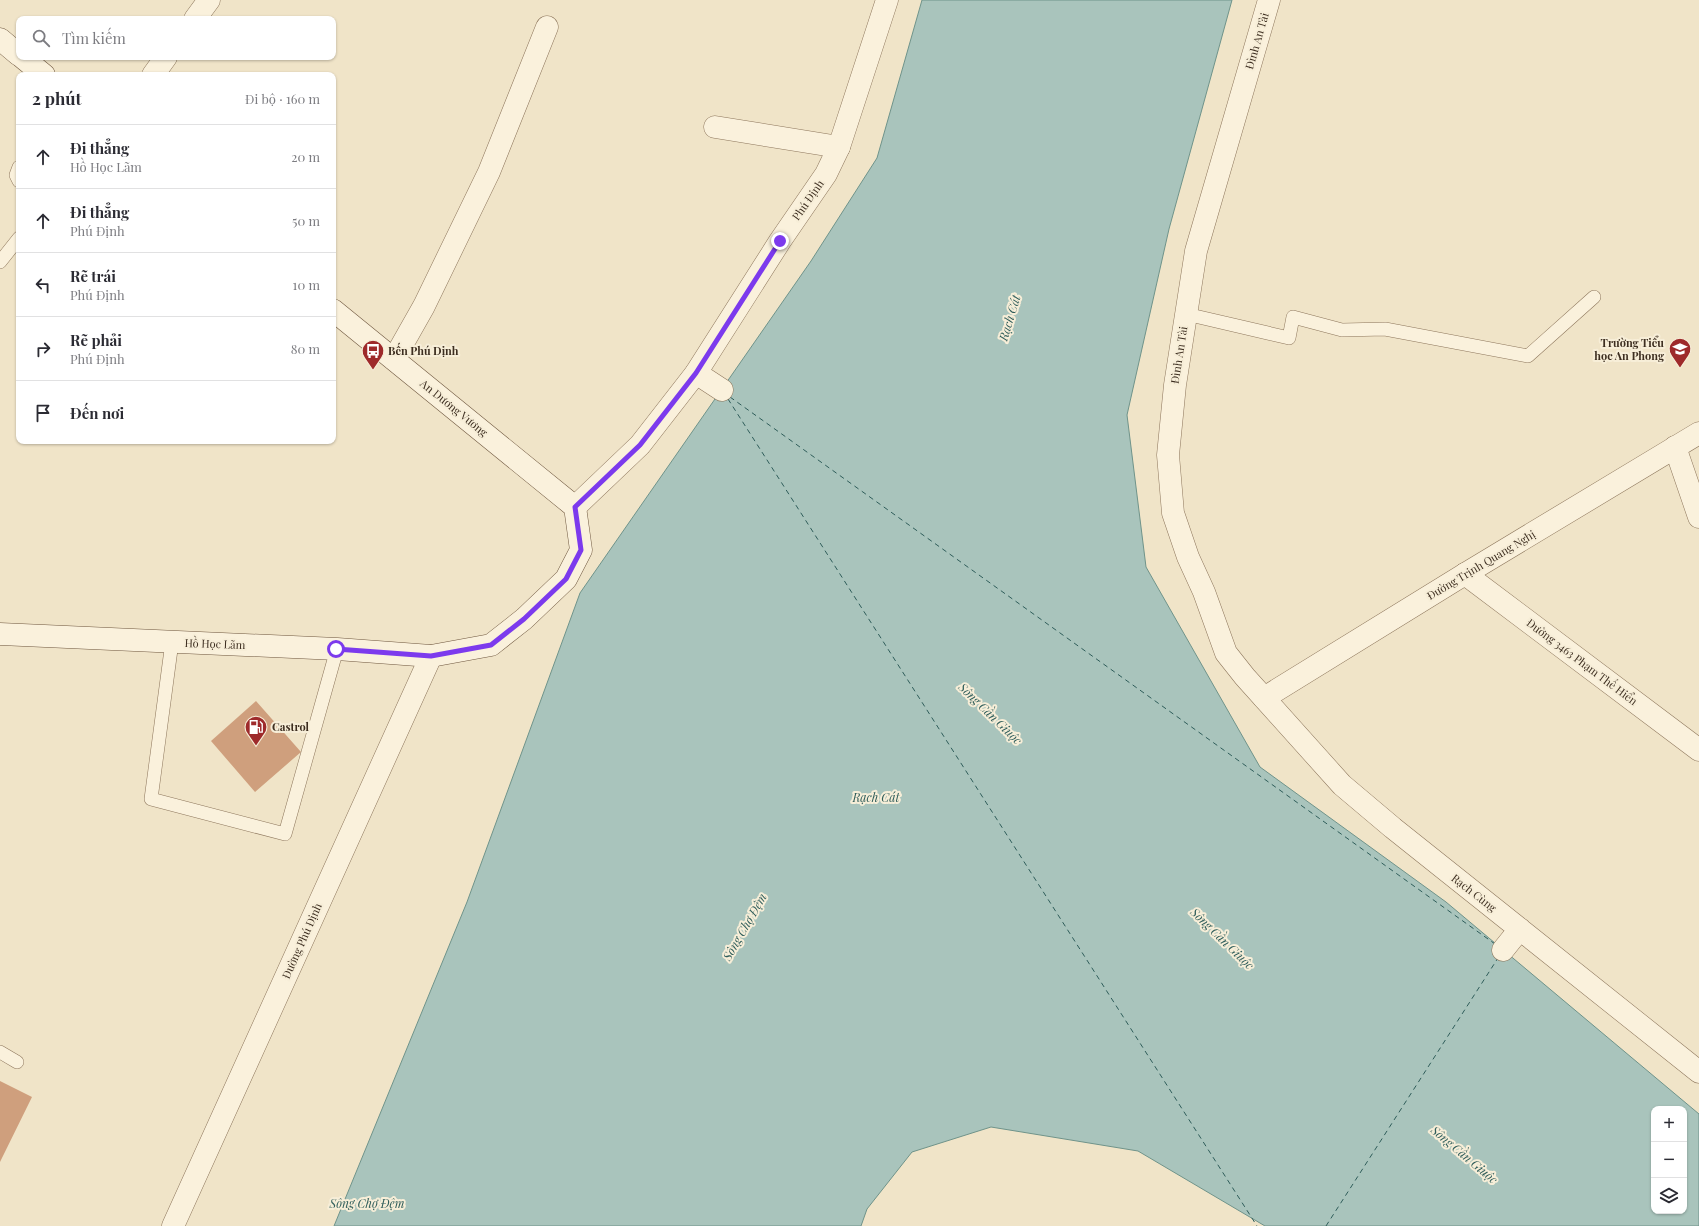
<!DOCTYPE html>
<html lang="vi">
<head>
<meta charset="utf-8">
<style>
	:root { --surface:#fff; --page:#f7f7f7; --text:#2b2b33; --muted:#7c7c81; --line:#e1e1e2 }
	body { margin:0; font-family:"Playfair Display",serif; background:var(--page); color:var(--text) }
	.controls { position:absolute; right:12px; bottom:12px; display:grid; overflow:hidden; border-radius:8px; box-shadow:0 1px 3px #0004 }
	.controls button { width:36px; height:36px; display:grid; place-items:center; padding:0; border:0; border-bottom:1px solid var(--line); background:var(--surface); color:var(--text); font:20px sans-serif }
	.stop { position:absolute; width:12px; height:12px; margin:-9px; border:3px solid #7c3aed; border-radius:50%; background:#fff }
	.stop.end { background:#7c3aed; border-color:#fff; box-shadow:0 1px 4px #0008 }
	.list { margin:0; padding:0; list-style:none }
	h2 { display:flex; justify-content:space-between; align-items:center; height:52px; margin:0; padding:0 16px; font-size:17px }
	h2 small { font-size:13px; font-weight:400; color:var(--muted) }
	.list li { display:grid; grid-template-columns:26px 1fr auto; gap:12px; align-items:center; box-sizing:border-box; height:64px; padding:0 16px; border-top:1px solid var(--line) }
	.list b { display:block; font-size:15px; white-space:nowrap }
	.list p { margin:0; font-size:13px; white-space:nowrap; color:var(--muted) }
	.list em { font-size:13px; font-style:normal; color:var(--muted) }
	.icon { flex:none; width:22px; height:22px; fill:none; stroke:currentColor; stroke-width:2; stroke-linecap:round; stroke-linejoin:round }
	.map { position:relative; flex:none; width:1699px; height:1226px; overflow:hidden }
	.search { position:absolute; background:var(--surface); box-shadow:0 1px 3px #0004; left:16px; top:16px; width:320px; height:44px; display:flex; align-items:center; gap:10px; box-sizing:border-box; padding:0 14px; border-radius:8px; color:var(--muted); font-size:15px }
	.panel { position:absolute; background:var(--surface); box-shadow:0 1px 3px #0004; left:16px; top:72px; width:320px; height:372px; border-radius:8px }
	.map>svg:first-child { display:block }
	.water { fill:#a9c4bc; stroke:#6f938a; fill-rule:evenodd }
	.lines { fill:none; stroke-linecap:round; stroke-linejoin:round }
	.ferry { stroke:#2f5d5a; stroke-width:1; stroke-dasharray:5 4; stroke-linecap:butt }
	.building { fill:#cf9f7d }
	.service-casing { stroke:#8d765c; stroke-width:14 }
	.minor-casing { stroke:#8d765c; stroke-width:23 }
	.tertiary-casing { stroke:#8d765c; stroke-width:23 }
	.secondary-casing { stroke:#6f573f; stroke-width:23 }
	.service { stroke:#faf1dc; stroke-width:13 }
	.minor { stroke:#faf1dc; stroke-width:22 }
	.tertiary { stroke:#faf1dc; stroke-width:22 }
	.secondary { stroke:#faf1dc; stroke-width:22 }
	.route { stroke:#7c3aed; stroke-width:5 }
	.labels { text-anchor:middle; stroke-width:4; stroke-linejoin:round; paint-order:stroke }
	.street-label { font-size:11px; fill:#3d2e20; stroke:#f7eed8 }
	.poi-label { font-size:11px; font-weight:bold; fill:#3d2e20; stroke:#f7eed8; text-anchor:start }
	.water-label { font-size:12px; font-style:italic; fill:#2f5d5a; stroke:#f7eed8 }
</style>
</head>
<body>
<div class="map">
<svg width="1699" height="1226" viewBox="0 0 1699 1226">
	<rect width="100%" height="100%" fill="#f0e4c8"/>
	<path class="water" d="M 922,0 L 1232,0 L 1169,229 L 1127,415 L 1146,567 L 1260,767 L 1446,902 L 1699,1114 L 1699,1226 L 1265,1226 L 1138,1151 L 991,1127 L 912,1152 L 867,1209 L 861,1226 L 334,1226 L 467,902 L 580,593 L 811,261 L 877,158 ZM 1654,1109 L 1684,1109 L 1684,1211 L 1654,1211 Z"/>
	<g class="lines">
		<path class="ferry" d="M 730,397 L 1495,944
			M 728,399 L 1257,1226
			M 1326,1226 L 1498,958"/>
	</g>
	<path class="building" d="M 256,701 L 301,752 L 255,792 L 211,741 Z
		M 0,1081 L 32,1097 L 0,1162 Z"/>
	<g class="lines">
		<g class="service-casing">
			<path id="service" d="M 19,167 L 16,175 L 19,181
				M 0,262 L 19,238
				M 1186,314 L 1289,338 L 1293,317 L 1342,330 L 1385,329 L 1528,356 L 1594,297
				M 172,642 L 151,799 L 285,834 L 337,649
				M 0,1052 L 17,1062"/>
		</g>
		<g class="minor-casing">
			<path id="minor" d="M 1269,0 L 1196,251 L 1175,385 L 1168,455 L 1173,513 L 1188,557 L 1204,592 L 1226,653 L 1245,677 L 1342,785 L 1393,828 L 1699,1072
				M 195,19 L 209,0
				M 153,75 L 166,57
				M 715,127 L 839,147
				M 394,359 L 424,306 L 489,172 L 547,27
				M 696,373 L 722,390
				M 1675,447 L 1699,517
				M 1465,574 L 1699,750
				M 1503,950 L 1520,929
				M 173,1226 L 431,656"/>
		</g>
		<g class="tertiary-casing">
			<path id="tertiary" d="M 575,507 L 640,445 L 696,373 L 780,241 L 826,174 L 839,147 L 887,0
				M 1264,698 L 1465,574 L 1699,433"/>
		</g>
		<g class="secondary-casing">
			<path id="secondary" d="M 0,39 L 19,55
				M 22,57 L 44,75
				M 0,634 L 337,649 L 431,656 L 491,645 L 524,619 L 566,579 L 581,550 L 575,507 L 333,310"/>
		</g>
		<use href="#service" class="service"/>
		<use href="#minor" class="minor"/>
		<use href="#tertiary" class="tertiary"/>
		<use href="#secondary" class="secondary"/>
	</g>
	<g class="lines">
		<path class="route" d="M 336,649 L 431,656 L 491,645 L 524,619 L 566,579 L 581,550 L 575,507 L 640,445 L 696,373 L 780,241"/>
	</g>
	<defs>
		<g id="school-pin" transform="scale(1.15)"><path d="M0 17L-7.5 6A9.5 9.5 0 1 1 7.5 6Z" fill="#9e2a2b" stroke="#f7eed8"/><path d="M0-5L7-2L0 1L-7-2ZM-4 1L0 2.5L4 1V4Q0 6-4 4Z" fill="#fff"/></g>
		<g id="bus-pin" transform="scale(1.15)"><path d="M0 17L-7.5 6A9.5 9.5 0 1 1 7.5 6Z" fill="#9e2a2b" stroke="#f7eed8"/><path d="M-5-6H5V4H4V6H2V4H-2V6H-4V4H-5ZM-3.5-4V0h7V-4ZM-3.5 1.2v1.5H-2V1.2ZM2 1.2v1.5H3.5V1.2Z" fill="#fff"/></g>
		<g id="fuel-pin" transform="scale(1.15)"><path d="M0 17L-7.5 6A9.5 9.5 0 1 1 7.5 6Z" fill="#9e2a2b" stroke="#f7eed8"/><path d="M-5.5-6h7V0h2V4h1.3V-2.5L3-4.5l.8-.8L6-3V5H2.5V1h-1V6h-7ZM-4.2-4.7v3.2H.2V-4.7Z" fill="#fff"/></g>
	</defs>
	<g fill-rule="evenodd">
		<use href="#school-pin" x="1680" y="349"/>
		<use href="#bus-pin" x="373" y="351"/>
		<use href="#fuel-pin" x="256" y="727"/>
	</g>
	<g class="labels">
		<g class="street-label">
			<text transform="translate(1257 41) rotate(-74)" y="4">Đình An Tài</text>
			<text transform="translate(808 200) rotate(-55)" y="4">Phú Định</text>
			<text transform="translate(1179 355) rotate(-81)" y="4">Đình An Tài</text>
			<text transform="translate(454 408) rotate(39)" y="4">An Dương Vương</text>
			<text transform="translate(1481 565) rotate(-31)" y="4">Đường Trịnh Quang Nghị</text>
			<text transform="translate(215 644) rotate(2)" y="4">Hồ Học Lãm</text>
			<text transform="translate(1582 662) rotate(37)" y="4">Đường 3463 Phạm Thế Hiển</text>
			<text transform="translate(1474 893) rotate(38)" y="4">Rạch Cùng</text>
			<text transform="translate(302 941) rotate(-66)" y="4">Đường Phú Định</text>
		</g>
		<g class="poi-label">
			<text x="1664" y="347" text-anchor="end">Trường Tiểu<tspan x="1664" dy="13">học An Phong</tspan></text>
			<text x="388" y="355">Bến Phú Định</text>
			<text x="272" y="731">Castrol</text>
		</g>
		<g class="water-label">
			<text transform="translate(1010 318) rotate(-73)" y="4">Rạch Cát</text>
			<text transform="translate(990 714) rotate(44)" y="4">Sông Cần Giuộc</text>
			<text x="876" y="802">Rạch Cát</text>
			<text transform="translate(745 927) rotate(-60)" y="4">Sông Chợ Đệm</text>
			<text transform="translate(1222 939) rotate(44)" y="4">Sông Cần Giuộc</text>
			<text transform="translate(1464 1155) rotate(40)" y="4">Sông Cần Giuộc</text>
			<text x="367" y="1208">Sông Chợ Đệm</text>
		</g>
	</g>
</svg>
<div class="controls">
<button>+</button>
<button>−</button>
<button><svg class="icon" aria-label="layers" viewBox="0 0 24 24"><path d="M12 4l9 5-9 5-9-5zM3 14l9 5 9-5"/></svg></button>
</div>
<div class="stop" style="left:336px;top:649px"></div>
<div class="stop end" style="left:780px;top:241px"></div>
<div class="search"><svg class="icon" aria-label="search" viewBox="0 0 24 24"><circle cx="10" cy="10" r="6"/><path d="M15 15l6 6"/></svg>Tìm kiếm</div>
<section class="panel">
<h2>2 phút<small>Đi bộ · 160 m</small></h2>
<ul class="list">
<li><svg class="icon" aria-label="ahead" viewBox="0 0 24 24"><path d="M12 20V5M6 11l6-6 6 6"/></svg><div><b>Đi thẳng</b><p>Hồ Học Lãm</p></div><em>20 m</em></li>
<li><svg class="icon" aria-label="ahead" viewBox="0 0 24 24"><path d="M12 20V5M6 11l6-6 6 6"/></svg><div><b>Đi thẳng</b><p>Phú Định</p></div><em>50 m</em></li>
<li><svg class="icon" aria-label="left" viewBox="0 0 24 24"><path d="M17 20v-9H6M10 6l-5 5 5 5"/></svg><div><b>Rẽ trái</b><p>Phú Định</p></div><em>10 m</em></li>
<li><svg class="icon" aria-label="right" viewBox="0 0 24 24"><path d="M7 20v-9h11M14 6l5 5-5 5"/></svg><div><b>Rẽ phải</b><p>Phú Định</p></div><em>80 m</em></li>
<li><svg class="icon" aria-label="arrive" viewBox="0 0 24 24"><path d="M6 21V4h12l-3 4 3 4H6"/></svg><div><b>Đến nơi</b></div></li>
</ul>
</section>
</div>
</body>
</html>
